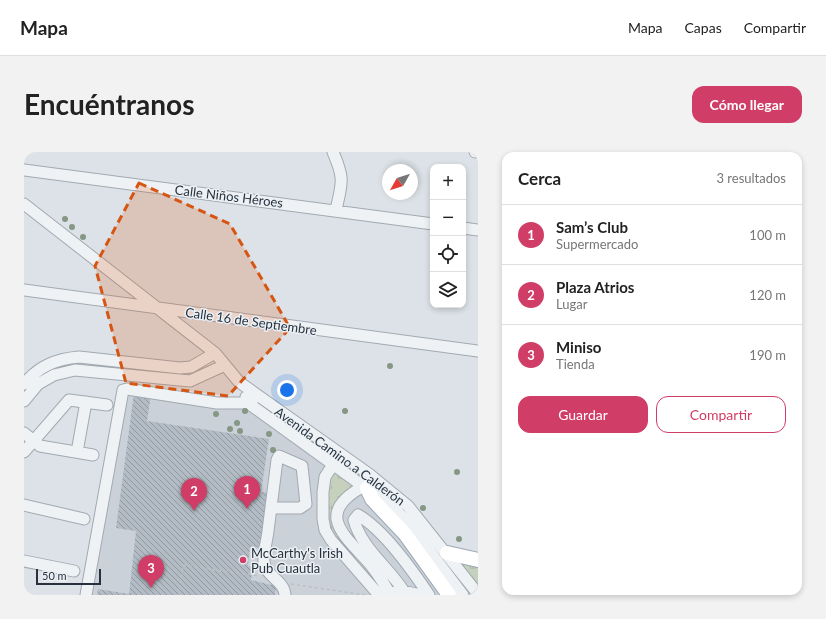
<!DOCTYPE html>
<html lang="es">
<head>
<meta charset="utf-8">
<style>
	:root { --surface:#fff; --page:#f2f2f2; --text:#222; --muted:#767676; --line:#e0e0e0; --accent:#d03d66 }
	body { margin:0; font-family:Lato,sans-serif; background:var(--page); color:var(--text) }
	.controls { position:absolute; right:12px; top:12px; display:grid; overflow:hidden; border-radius:8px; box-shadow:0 2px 6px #0003 }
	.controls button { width:36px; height:36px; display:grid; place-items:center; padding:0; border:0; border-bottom:1px solid var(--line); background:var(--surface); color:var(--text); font:20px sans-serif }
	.compass { position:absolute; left:358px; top:12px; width:36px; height:36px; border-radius:50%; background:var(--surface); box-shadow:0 2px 6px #0003; rotate:231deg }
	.scale { position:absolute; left:12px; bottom:10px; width:65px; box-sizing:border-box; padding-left:4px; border:2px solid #26313d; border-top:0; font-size:11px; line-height:14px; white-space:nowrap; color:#26313d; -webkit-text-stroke:3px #ebf0f5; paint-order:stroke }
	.you { position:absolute; left:263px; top:238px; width:14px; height:14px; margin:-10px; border:3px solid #fff; border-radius:50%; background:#1a73e8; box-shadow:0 0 0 6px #1a73e833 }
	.badge { display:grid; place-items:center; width:26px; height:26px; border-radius:50%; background:var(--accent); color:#fff; font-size:13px; font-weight:700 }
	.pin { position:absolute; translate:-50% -33px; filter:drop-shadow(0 1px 2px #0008) }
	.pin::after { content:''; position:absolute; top:21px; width:14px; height:12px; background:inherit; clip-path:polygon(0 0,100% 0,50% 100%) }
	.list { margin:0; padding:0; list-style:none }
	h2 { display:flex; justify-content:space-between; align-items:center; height:52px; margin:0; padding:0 16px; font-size:17px }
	h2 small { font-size:13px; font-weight:400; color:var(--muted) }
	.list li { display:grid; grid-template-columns:26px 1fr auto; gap:12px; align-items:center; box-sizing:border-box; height:60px; padding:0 16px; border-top:1px solid var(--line) }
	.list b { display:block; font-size:15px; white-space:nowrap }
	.list p { margin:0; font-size:13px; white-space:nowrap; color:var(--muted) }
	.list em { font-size:13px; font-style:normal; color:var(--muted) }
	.actions { display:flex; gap:8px; padding:12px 16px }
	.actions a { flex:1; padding:9px 0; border:1px solid var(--accent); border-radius:12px; text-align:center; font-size:14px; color:var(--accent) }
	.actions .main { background:var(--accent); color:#fff }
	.icon { flex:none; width:22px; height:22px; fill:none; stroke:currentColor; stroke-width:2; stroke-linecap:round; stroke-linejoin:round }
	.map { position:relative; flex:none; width:454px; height:443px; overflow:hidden; border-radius:12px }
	header { display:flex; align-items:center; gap:24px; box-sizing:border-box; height:56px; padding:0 20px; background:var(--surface); border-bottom:1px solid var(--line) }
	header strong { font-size:19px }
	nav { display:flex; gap:22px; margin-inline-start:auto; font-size:14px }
	.intro { display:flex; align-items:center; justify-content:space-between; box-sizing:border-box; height:96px; padding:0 24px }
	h1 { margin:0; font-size:28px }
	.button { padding:10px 18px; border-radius:12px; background:var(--accent); color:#fff; font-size:14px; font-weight:700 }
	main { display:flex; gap:24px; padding:0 24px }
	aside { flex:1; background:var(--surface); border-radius:12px; box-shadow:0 2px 6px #0003 }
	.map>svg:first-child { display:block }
	.built { fill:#cad1d9 }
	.grass { fill:url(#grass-tufts) }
	.building { fill:url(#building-back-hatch) }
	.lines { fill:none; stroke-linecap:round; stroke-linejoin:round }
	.minor-casing { stroke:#a2a9b1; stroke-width:13 }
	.major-casing { stroke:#9ba8b3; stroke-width:16 }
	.path { stroke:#bbc0c5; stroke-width:1.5; stroke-dasharray:3 3; stroke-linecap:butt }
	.minor { stroke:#eff2f5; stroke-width:11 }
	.major { stroke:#fff; stroke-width:14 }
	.tree { fill:#869784 }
	.marked { fill:#d55511; fill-opacity:0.2; stroke:#d55511; stroke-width:3; stroke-dasharray:8 5; stroke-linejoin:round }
	.poi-dot { fill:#d03d66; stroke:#ebf0f5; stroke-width:1.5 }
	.labels { text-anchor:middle; stroke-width:3; stroke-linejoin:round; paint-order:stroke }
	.street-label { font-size:13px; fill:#26313d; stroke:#ebf0f5 }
	.poi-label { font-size:13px; fill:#26313d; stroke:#ebf0f5; text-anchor:start }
</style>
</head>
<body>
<header>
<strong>Mapa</strong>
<nav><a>Mapa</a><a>Capas</a><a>Compartir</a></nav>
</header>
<div class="intro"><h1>Encuéntranos</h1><a class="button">Cómo llegar</a></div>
<main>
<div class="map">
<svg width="454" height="443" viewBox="0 0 454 443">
	<defs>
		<pattern id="grass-tufts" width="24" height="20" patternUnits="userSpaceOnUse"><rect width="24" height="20" fill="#c5d1bd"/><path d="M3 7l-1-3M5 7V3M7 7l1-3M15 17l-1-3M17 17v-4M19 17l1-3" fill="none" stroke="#a9b4a3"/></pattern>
		<pattern id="building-back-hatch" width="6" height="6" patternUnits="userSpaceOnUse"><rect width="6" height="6" fill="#b3bcc4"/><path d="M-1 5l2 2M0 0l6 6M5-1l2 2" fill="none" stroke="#9199a0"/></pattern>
	</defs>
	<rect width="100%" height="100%" fill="#dce2e7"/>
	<path class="built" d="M 99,238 L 224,251 L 343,336 L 424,443 L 62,443 Z"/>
	<path class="grass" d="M 321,312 L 332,319 L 345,322 L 423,401 L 454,408 L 454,443 L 424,443 L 340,334 L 313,365 L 362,436 L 355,443 L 307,388 L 300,353 L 301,325 Z"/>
	<path class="building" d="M 110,241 L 127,243 L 123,269 L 245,287 L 237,340 L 247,341 L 239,396 L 226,395 L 224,414 L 229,415 L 227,428 L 252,434 L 251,443 L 73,443 L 74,437 L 105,442 L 112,379 L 92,376 Z"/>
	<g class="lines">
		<g class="minor-casing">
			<path id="minor" d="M 309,0 C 321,28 318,30 312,58
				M 451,0 L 454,0
				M 0,18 L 409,72
				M 0,52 L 191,201 L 215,230 L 345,322 L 384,354 L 454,442
				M 439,76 L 454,78
				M 0,138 L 454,199
				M 0,232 C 15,214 32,207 55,205 L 156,216 L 167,215 L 191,201
				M 222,245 L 224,251 L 372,358 L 386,373 L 439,443
				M 0,249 L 14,232 L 30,223 L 51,218 L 166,229 L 201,213
				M 0,281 L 16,294 L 69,303
				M 0,300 L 45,248 L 83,253
				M 53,300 L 62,250
				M 317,311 L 310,311 L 301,325 L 299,340 L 299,367 L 301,378 L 307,388 L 355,443
				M 340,334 C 290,361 319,382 346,412 C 353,421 361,432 366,443
				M 0,353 L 60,367
				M 247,356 L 276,356 L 282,352 L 278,314 L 255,304 L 253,308 C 250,332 247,355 244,379 C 243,389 239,400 240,410 C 241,424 260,428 261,443
				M 0,409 L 50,419
				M 373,438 L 397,443
				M 379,438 C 364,415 337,395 330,368 L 334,363 C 360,378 388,418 405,443
				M 62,443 L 99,238 L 103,237 L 193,251 L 224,251 L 233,244"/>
		</g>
		<g class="major-casing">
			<path id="major" d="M 343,336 L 348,347 L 381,382 L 425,443
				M 423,401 L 454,408"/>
		</g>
		<path class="path" d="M 267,432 L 341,443
			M 155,443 L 159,413 L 235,424"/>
		<use href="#minor" class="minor"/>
		<use href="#major" class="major"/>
	</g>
	<g class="tree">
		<circle cx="41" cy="67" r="3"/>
		<circle cx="48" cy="75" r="3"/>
		<circle cx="59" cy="85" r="3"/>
		<circle cx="366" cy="214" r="3"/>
		<circle cx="221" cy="259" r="3"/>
		<circle cx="321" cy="259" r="3"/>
		<circle cx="192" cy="262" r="3"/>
		<circle cx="213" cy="271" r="3"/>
		<circle cx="206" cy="277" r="3"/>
		<circle cx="216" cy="279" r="3"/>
		<circle cx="245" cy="282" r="3"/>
		<circle cx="249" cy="298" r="3"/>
		<circle cx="433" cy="320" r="3"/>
		<circle cx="399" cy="356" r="3"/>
		<circle cx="435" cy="387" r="3"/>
	</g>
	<path class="marked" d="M 115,31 L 206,72 L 266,176 L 204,244 L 102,231 L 71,114 Z"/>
	<circle class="poi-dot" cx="219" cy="408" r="4"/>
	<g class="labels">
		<g class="street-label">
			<text transform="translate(205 44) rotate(7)" y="5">Calle Niños Héroes</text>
			<text transform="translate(227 169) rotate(8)" y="5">Calle 16 de Septiembre</text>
			<text transform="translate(316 304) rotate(36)" y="5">Avenida Camino a Calderón</text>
		</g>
		<g class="poi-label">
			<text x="227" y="406">McCarthy's Irish<tspan x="227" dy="15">Pub Cuautla</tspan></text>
		</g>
	</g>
</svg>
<div class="controls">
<button>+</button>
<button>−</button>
<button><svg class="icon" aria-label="locate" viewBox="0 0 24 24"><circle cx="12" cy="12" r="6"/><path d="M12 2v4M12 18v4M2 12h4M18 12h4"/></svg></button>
<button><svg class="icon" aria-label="layers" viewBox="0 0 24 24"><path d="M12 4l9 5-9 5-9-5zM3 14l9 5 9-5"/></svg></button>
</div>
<svg class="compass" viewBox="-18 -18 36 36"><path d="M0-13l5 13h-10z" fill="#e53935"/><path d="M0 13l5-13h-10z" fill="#767676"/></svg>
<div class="scale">50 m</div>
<div class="you"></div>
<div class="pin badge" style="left:223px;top:357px">1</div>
<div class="pin badge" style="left:170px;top:359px">2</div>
<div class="pin badge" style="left:127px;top:436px">3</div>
</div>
<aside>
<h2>Cerca<small>3 resultados</small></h2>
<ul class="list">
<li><span class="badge">1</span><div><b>Sam’s Club</b><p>Supermercado</p></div><em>100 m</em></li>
<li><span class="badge">2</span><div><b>Plaza Atrios</b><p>Lugar</p></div><em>120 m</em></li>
<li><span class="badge">3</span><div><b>Miniso</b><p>Tienda</p></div><em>190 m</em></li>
</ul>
<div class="actions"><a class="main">Guardar</a><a>Compartir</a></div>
</aside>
</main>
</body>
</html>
